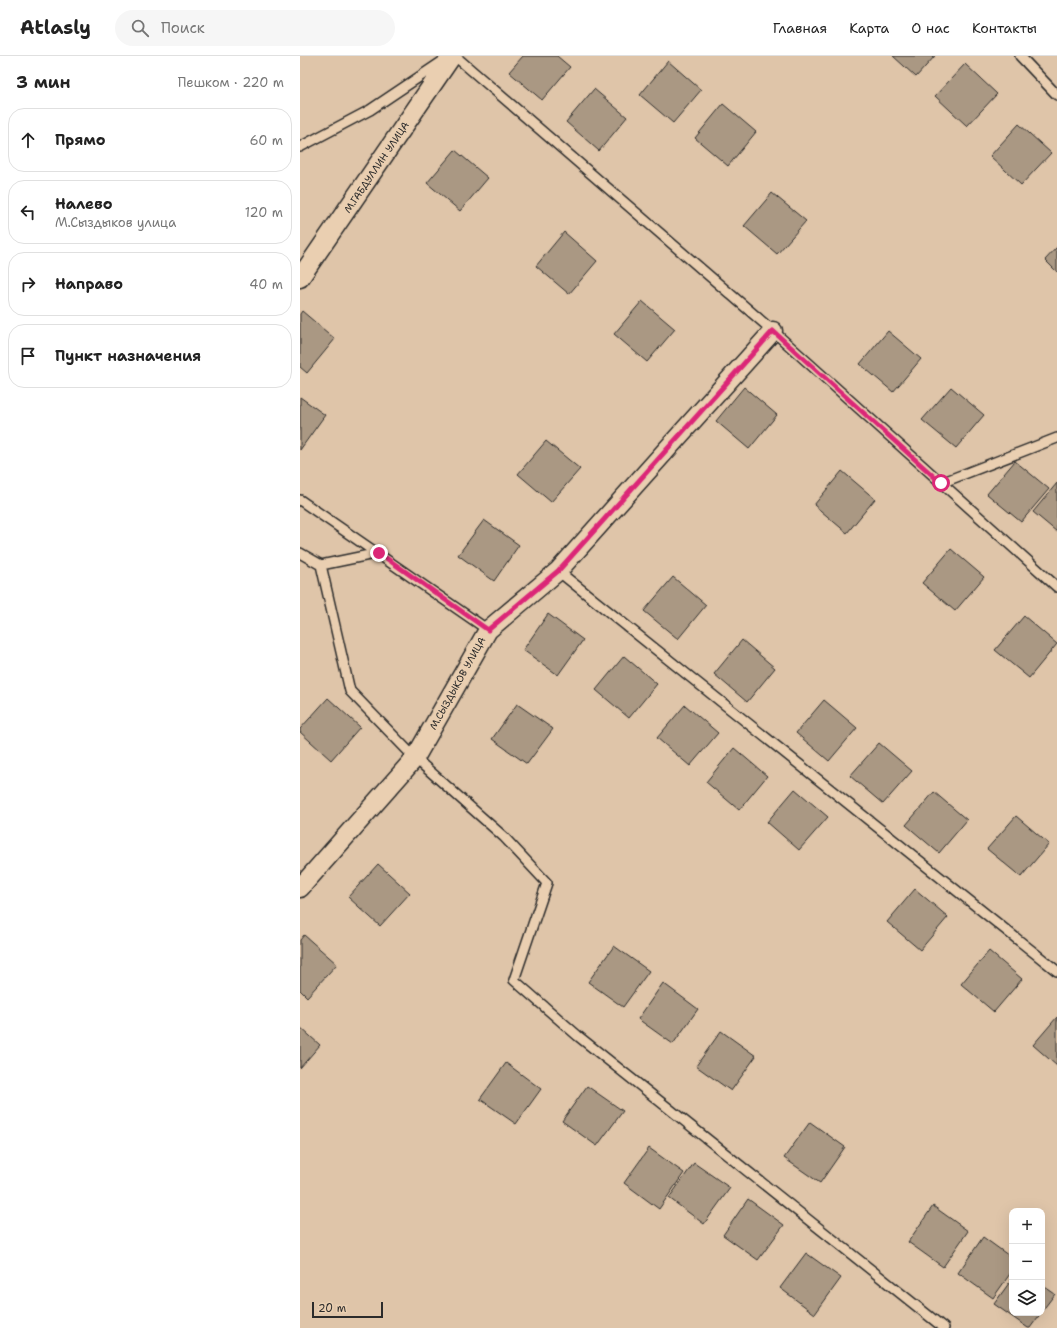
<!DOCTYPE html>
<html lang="ru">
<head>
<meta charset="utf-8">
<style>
	:root { --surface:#fff; --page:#f6f6f6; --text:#222; --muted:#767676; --line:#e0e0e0 }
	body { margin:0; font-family:"Shantell Sans",sans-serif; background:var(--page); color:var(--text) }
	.controls { position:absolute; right:12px; bottom:12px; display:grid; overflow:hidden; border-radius:8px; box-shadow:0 4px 16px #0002 }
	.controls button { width:36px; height:36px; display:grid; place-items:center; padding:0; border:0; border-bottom:1px solid var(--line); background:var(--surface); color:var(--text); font:20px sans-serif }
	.scale { position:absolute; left:12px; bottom:10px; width:71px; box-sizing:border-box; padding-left:4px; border:2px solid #2b2b2b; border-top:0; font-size:11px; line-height:14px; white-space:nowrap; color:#2b2b2b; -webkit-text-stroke:3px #eacfb1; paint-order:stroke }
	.stop { position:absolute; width:12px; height:12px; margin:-9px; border:3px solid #db2777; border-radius:50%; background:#fff }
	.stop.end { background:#db2777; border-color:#fff; box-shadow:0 1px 4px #0008 }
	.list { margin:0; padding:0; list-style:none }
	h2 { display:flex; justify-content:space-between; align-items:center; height:52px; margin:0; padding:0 16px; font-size:17px }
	h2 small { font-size:13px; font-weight:400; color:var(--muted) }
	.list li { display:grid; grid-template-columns:26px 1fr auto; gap:12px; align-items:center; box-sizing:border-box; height:64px; margin:0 8px 8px; padding:0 8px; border:1px solid var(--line); border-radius:16px }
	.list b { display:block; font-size:15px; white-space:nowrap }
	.list p { margin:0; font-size:13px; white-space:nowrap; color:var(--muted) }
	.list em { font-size:13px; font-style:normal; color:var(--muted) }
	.icon { flex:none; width:22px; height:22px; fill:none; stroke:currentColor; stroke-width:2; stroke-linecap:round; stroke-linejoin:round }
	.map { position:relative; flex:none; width:757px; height:1272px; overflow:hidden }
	header { display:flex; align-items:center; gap:24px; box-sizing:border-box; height:56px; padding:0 20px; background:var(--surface); border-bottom:1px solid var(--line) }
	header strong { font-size:19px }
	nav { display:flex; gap:22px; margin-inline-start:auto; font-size:14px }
	.search { width:280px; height:36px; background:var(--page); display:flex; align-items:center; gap:10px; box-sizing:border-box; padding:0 14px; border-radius:22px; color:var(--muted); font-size:15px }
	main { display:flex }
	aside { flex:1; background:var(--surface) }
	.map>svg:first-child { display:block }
	.building { fill:#aa9883; stroke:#2b2b2b }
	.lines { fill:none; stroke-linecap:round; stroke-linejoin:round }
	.lane-casing { stroke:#2b2b2b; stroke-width:12 }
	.street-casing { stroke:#2b2b2b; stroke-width:21 }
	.lane { stroke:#eacfb1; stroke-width:9 }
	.street { stroke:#eacfb1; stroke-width:18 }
	.route { stroke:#db2777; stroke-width:5 }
	.labels { text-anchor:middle; stroke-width:4; stroke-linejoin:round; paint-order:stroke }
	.street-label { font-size:10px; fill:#2b2b2b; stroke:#eacfb1 }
</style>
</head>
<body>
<header>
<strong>Atlasly</strong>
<div class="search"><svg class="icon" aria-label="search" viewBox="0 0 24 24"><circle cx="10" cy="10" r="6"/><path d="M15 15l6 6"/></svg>Поиск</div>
<nav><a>Главная</a><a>Карта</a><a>О нас</a><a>Контакты</a></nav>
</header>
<main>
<aside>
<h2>3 мин<small>Пешком · 220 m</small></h2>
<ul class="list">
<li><svg class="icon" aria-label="ahead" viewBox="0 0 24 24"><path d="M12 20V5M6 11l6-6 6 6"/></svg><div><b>Прямо</b></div><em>60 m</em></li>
<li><svg class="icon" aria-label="left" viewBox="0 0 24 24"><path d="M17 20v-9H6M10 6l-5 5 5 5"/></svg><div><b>Налево</b><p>М.Сыздыков улица</p></div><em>120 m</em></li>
<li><svg class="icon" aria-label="right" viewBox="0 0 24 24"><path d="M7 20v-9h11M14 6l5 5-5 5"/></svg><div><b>Направо</b></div><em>40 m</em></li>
<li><svg class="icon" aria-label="arrive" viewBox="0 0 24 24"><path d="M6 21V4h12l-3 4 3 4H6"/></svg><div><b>Пункт назначения</b></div></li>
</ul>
</aside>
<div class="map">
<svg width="757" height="1272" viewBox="0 0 757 1272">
	<rect width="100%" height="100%" fill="#dfc5a9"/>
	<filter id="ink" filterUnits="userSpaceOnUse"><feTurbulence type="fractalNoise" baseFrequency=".025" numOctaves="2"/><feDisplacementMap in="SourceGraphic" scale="8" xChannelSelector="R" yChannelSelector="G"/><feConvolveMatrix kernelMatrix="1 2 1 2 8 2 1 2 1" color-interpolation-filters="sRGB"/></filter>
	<g filter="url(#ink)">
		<path class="building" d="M 223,0 L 257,0 L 270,11 L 242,44 L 209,16 Z
			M 593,0 L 635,0 L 616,21 Z
			M 368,5 L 401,34 L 373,67 L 340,39 Z
			M 665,8 L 697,38 L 667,70 L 635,40 Z
			M 294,33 L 327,61 L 299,95 L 266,66 Z
			M 423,48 L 456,76 L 428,110 L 395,82 Z
			M 719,68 L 751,97 L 721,129 L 690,100 Z
			M 155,94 L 188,122 L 160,155 L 127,127 Z
			M 472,137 L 506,165 L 477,198 L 444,170 Z
			M 264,176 L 297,205 L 269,238 L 236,210 Z
			M 757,191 L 757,216 L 745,204 Z
			M 342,245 L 375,273 L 347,306 L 314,278 Z
			M 2,255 L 35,283 L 7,317 L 0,311 L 0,258 Z
			M 588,275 L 621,303 L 593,336 L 560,308 Z
			M 444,331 L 477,359 L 449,393 L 416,365 Z
			M 651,331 L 684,359 L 656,392 L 622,364 Z
			M 0,341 L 25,359 L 0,394 Z
			M 246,385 L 280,413 L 251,446 L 218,418 Z
			M 715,405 L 749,433 L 721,466 L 687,438 Z
			M 542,415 L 575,443 L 547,477 L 514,449 Z
			M 757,427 L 757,476 L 733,456 Z
			M 184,464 L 219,489 L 194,525 L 158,499 Z
			M 651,493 L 684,521 L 655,555 L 622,527 Z
			M 373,521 L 406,549 L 378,583 L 344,555 Z
			M 248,558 L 283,584 L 258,619 L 223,594 Z
			M 724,560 L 757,588 L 729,622 L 695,594 Z
			M 442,584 L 475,612 L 447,646 L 414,618 Z
			M 324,600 L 357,628 L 329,662 L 296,634 Z
			M 28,642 L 60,671 L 31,704 L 0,676 L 0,673 Z
			M 524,644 L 557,672 L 529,705 L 496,677 Z
			M 217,648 L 253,673 L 227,708 L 192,683 Z
			M 385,649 L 418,677 L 390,710 L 357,682 Z
			M 579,687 L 612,715 L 583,748 L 550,720 Z
			M 434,692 L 467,720 L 439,754 L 406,726 Z
			M 495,733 L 528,761 L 499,794 L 467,766 Z
			M 634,736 L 667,764 L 639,797 L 606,769 Z
			M 716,760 L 749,788 L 721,821 L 687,793 Z
			M 78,808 L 110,837 L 80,870 L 48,841 Z
			M 615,833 L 648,861 L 620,894 L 587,866 Z
			M 4,879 L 37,908 L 7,941 L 0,934 L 0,884 Z
			M 314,890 L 349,915 L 323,951 L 288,926 Z
			M 689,895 L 722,923 L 694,956 L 661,928 Z
			M 363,927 L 398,953 L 373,988 L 338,963 Z
			M 757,961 L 757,1010 L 733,989 Z
			M 0,971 L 20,989 L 0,1012 Z
			M 421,975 L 456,1000 L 431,1035 L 396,1010 Z
			M 206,1007 L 241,1033 L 216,1068 L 180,1043 Z
			M 287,1030 L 323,1055 L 297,1090 L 262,1065 Z
			M 510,1066 L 545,1091 L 520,1127 L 484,1102 Z
			M 349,1092 L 384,1117 L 359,1153 L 324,1127 Z
			M 394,1107 L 430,1132 L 404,1168 L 369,1142 Z
			M 448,1143 L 484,1169 L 458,1204 L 423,1179 Z
			M 633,1150 L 668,1175 L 643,1211 L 608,1186 Z
			M 683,1181 L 712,1202 L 712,1215 L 693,1242 L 658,1217 Z
			M 506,1197 L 541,1222 L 515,1258 L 480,1232 Z
			M 712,1223 L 712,1257 L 741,1257 L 730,1272 L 728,1272 L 694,1248 Z
			M 742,1229 L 755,1238 L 742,1255 Z"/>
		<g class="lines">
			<g class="lane-casing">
				<path id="lane" d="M 155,0 L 473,275 L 757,531
					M 720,0 L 757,39
					M 0,91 L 70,54 L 143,5
					M 641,427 L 757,382
					M 0,444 L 188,574
					M 0,497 L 21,509 L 50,635 L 115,702 L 204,781 L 247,827 L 214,924 L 278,980 L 644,1272
					M 21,509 L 79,497
					M 258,515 L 757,915"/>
			</g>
			<g class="street-casing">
				<path id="street" d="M 0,222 L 152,0
					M 0,832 L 115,702 L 188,574 L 258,515 L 473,275"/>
			</g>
			<use href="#lane" class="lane"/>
			<use href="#street" class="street"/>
		</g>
	</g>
	<g class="lines" filter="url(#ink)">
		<path class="route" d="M 79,497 L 188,574 L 258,515 L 473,275 L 641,427"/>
	</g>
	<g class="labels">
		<g class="street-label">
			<text transform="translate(76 111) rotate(-56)" y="4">М.ГАБДУЛЛИН УЛИЦА</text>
			<text transform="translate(157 627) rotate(-61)" y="4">М.СЫЗДЫКОВ УЛИЦА</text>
		</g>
	</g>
</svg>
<div class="controls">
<button>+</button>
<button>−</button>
<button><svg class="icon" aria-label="layers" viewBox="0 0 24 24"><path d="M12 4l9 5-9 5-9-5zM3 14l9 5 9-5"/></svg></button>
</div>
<div class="scale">20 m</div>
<div class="stop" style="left:641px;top:427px"></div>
<div class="stop end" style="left:79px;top:497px"></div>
</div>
</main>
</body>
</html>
